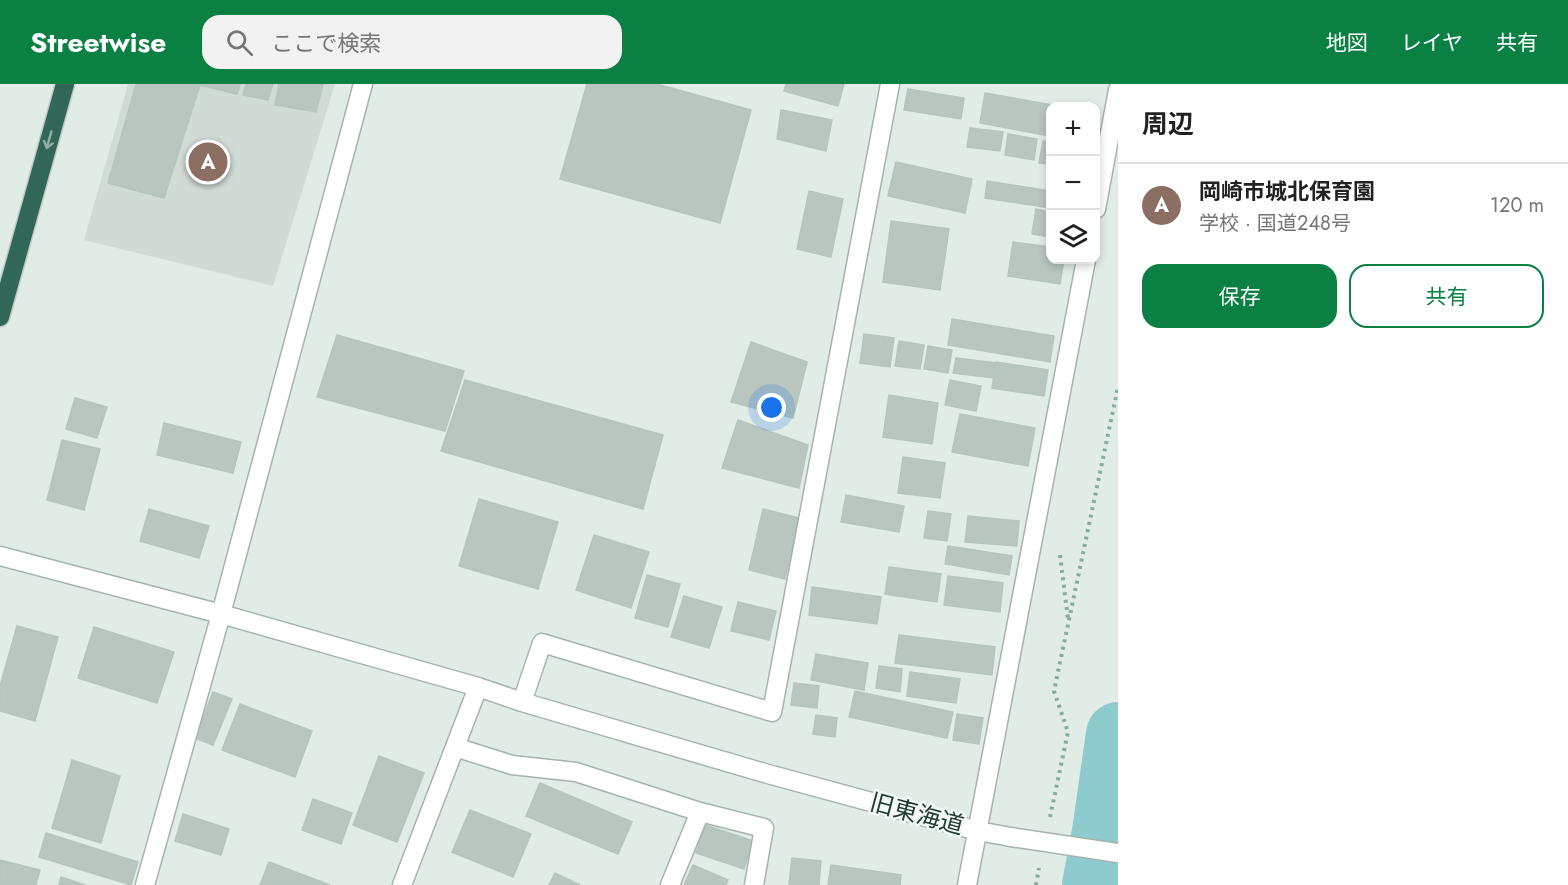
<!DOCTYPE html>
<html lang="ja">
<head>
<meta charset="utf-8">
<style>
	:root { --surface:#fff; --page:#f2f2f2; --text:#222; --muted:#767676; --line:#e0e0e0; --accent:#0b8043 }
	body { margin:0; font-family:Jost,"Noto Sans JP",sans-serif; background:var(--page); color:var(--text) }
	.controls { position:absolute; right:18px; top:18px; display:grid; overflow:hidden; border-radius:12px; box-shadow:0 3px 9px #0003 }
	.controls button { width:54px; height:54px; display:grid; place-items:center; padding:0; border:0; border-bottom:2px solid var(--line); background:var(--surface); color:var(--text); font:30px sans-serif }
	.you { position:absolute; left:772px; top:324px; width:21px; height:21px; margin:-15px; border:4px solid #fff; border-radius:50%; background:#1a73e8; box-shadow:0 0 0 9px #1a73e833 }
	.badge { display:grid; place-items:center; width:39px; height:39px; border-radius:50%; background:var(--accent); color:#fff; font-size:20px; font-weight:700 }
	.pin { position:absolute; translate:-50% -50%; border:3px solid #fff; box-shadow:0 2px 6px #0006 }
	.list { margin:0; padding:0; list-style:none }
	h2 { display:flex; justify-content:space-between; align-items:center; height:78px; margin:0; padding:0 24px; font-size:26px }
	h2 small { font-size:20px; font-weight:400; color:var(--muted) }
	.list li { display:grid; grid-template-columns:39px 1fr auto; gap:18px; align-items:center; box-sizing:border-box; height:84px; padding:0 24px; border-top:2px solid var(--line) }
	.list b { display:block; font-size:22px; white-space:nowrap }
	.list p { margin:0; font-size:20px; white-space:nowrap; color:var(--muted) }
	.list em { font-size:20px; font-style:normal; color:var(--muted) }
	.actions { display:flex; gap:12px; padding:18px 24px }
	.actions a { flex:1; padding:14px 0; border:2px solid var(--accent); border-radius:18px; text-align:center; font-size:21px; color:var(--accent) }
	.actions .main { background:var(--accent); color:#fff }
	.icon { flex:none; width:33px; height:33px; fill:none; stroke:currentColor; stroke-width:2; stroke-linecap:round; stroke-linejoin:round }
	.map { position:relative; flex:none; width:1118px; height:801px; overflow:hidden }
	header { display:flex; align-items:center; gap:36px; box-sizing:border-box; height:84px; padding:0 30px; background:var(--accent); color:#fff }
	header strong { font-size:28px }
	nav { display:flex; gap:33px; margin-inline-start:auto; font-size:21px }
	.search { width:420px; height:54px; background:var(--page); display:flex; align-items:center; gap:15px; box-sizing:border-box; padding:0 21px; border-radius:18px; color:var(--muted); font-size:22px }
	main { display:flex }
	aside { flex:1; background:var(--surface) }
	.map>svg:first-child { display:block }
	.built { fill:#d0dbd5 }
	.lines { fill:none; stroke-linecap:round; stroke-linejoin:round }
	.river { stroke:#8dcbce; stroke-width:64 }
	.building { fill:#b8c6bf; stroke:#b5c5bc; stroke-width:1.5 }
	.minor-casing { stroke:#a5b4ac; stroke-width:21 }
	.highway-casing { stroke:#c1c8c6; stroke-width:21 }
	.path { stroke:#84ae9c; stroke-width:4; stroke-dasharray:3 4.5; stroke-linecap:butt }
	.minor { stroke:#fff; stroke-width:18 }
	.highway { stroke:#306756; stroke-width:18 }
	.minor-bridge-casing { stroke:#a5b4ac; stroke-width:21; stroke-linecap:butt }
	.minor-bridge { stroke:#fff; stroke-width:18 }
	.oneway { stroke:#91b0a6 }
	.labels { text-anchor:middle; stroke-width:5; stroke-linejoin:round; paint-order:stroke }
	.street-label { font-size:24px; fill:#233c32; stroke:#f2f8f5 }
</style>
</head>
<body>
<header>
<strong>Streetwise</strong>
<div class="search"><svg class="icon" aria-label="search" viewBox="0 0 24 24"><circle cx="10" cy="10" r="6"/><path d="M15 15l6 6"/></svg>ここで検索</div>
<nav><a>地図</a><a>レイヤ</a><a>共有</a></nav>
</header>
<main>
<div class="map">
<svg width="1118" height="801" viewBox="0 0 1118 801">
	<rect width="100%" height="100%" fill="#e2ece6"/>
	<path class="built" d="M 128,0 L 335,0 L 273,202 L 84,156 Z"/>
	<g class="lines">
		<path class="river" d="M 1094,801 L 1104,748 L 1118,650"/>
	</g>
	<path class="building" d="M 136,0 L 240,0 L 237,10 L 200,1 L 164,114 L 108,99 Z
		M 246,0 L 273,0 L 268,16 L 243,11 Z
		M 279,0 L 323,0 L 316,28 L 275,21 Z
		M 587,0 L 657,0 L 751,26 L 720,139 L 560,95 Z
		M 786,0 L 844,0 L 838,22 L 784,7 Z
		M 908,5 L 964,14 L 961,35 L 904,26 Z
		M 985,9 L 1058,22 L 1050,22 L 1050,52 L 980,39 Z
		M 781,26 L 832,36 L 826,67 L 777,55 Z
		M 970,44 L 1003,48 L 1000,67 L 967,63 Z
		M 1008,50 L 1037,55 L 1034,76 L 1005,71 Z
		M 1043,57 L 1050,58 L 1050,80 L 1039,79 Z
		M 896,78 L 972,95 L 965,129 L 888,112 Z
		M 987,97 L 1050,107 L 1050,124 L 985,114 Z
		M 809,107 L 843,115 L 831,173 L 797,165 Z
		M 1036,125 L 1050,128 L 1050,153 L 1032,150 Z
		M 891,137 L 949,145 L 940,206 L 883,198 Z
		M 1013,158 L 1050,163 L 1050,176 L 1064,176 L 1060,200 L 1008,192 Z
		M 952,235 L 1054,252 L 1050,278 L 948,261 Z
		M 864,250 L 894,254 L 890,283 L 860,279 Z
		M 337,251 L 464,287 L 445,347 L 317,313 Z
		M 899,257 L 924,261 L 920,285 L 895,282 Z
		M 751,258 L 807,278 L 793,334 L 731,318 Z
		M 928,262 L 952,266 L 948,289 L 924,285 Z
		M 956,274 L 996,279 L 994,294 L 953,289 Z
		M 996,278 L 1048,286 L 1044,312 L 992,304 Z
		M 465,296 L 663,351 L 643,425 L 441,367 Z
		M 950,296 L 981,302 L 976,327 L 945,321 Z
		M 889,311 L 938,319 L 932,360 L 883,353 Z
		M 75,314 L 107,323 L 97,354 L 66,345 Z
		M 960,330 L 1035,344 L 1028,382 L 952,368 Z
		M 738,336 L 808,361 L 799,404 L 722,384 Z
		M 164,339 L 241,358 L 233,389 L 157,371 Z
		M 62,356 L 100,365 L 84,426 L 47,416 Z
		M 903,373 L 945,379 L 940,414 L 898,409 Z
		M 846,411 L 904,422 L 899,448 L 841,438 Z
		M 479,415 L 558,438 L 538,505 L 459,482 Z
		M 149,425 L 209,442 L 199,474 L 140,457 Z
		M 763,425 L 799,434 L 785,495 L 749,486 Z
		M 928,427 L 951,430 L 947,457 L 924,454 Z
		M 968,432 L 1019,437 L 1017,462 L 965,458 Z
		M 594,451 L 649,468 L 631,524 L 576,506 Z
		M 948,462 L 1012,472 L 1009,491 L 945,480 Z
		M 889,483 L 941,490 L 937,518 L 885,510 Z
		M 647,491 L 680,500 L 668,543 L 635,534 Z
		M 948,492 L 1003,499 L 1000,528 L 944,521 Z
		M 812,503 L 881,513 L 877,540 L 809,531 Z
		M 684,512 L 722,523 L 709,564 L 671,553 Z
		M 738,518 L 776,527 L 769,556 L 731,547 Z
		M 17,542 L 58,553 L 35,637 L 0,627 L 0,602 Z
		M 94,543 L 174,568 L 157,619 L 78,594 Z
		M 899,551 L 995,563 L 992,591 L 895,579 Z
		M 816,570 L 868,579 L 864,606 L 811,596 Z
		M 879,582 L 902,585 L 900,608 L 876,604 Z
		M 910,588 L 960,595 L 956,619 L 907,612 Z
		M 794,599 L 819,602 L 817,624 L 791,621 Z
		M 855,607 L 953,628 L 947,654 L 849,633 Z
		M 213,608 L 232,615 L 213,661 L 195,654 Z
		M 240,620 L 312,647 L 295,693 L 222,666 Z
		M 957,630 L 983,634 L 979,660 L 953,656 Z
		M 816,631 L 837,634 L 835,653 L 813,650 Z
		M 379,672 L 424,689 L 397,758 L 353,741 Z
		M 72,676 L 120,692 L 101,759 L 52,744 Z
		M 540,699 L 632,738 L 618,770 L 526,732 Z
		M 313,715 L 352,729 L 341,760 L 302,746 Z
		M 470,726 L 531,750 L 513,793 L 452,768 Z
		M 183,730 L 229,745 L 221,771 L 175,757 Z
		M 705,741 L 753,757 L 744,785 L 696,769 Z
		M 46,749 L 138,778 L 131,801 L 39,773 Z
		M 792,774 L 821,777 L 819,801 L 789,801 Z
		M 0,776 L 40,786 L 36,801 L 0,801 Z
		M 269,778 L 330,801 L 260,801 Z
		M 693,781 L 728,796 L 726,801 L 684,801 Z
		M 831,781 L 901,791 L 900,801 L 828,801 Z
		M 555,789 L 580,801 L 549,801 Z
		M 61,793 L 85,801 L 59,801 Z"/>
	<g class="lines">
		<g class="minor-casing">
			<path id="minor" d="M 1096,125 L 1118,6
				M 0,472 L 221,530 L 478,603 L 522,618 L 768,690 L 978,747 L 1011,753
				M 522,618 L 542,559 L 772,628 L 890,0
				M 455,663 L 512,681 L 576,688 L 700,728 L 764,744 L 754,801
				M 145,801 L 221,530 L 363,0
				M 402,801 L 478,603
				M 670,801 L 700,728
				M 967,801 L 1086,176"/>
		</g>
		<g class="highway-casing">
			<path id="highway" d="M 0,233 L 65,0"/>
		</g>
		<path class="path" d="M 1060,471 L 1068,535
			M 1050,733 L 1068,648 L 1054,607 L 1118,303
			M 1036,801 L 1039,784"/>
		<use href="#minor" class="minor"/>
		<use href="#highway" class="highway"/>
		<g class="minor-bridge-casing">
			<path id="minor-bridge" d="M 1011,753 L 1118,769"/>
		</g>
		<use href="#minor-bridge" class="minor-bridge"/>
	</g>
	<defs><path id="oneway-shaft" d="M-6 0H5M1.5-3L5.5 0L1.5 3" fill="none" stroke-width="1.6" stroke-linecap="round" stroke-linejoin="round" transform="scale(1.5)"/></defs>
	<use class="oneway" href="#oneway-shaft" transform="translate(49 56) rotate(106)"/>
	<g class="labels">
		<g class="street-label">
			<text transform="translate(917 730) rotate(15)" y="8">旧東海道</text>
		</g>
	</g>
</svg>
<div class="controls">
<button>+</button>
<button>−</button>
<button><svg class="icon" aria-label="layers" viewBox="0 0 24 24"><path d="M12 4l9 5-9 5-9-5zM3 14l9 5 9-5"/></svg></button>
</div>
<div class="you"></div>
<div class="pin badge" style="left:208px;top:78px;background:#8d6e63">A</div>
</div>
<aside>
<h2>周辺<small></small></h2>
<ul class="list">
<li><span class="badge" style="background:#8d6e63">A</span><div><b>岡崎市城北保育園</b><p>学校 · 国道248号</p></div><em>120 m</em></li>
</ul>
<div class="actions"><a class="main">保存</a><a>共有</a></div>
</aside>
</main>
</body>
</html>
